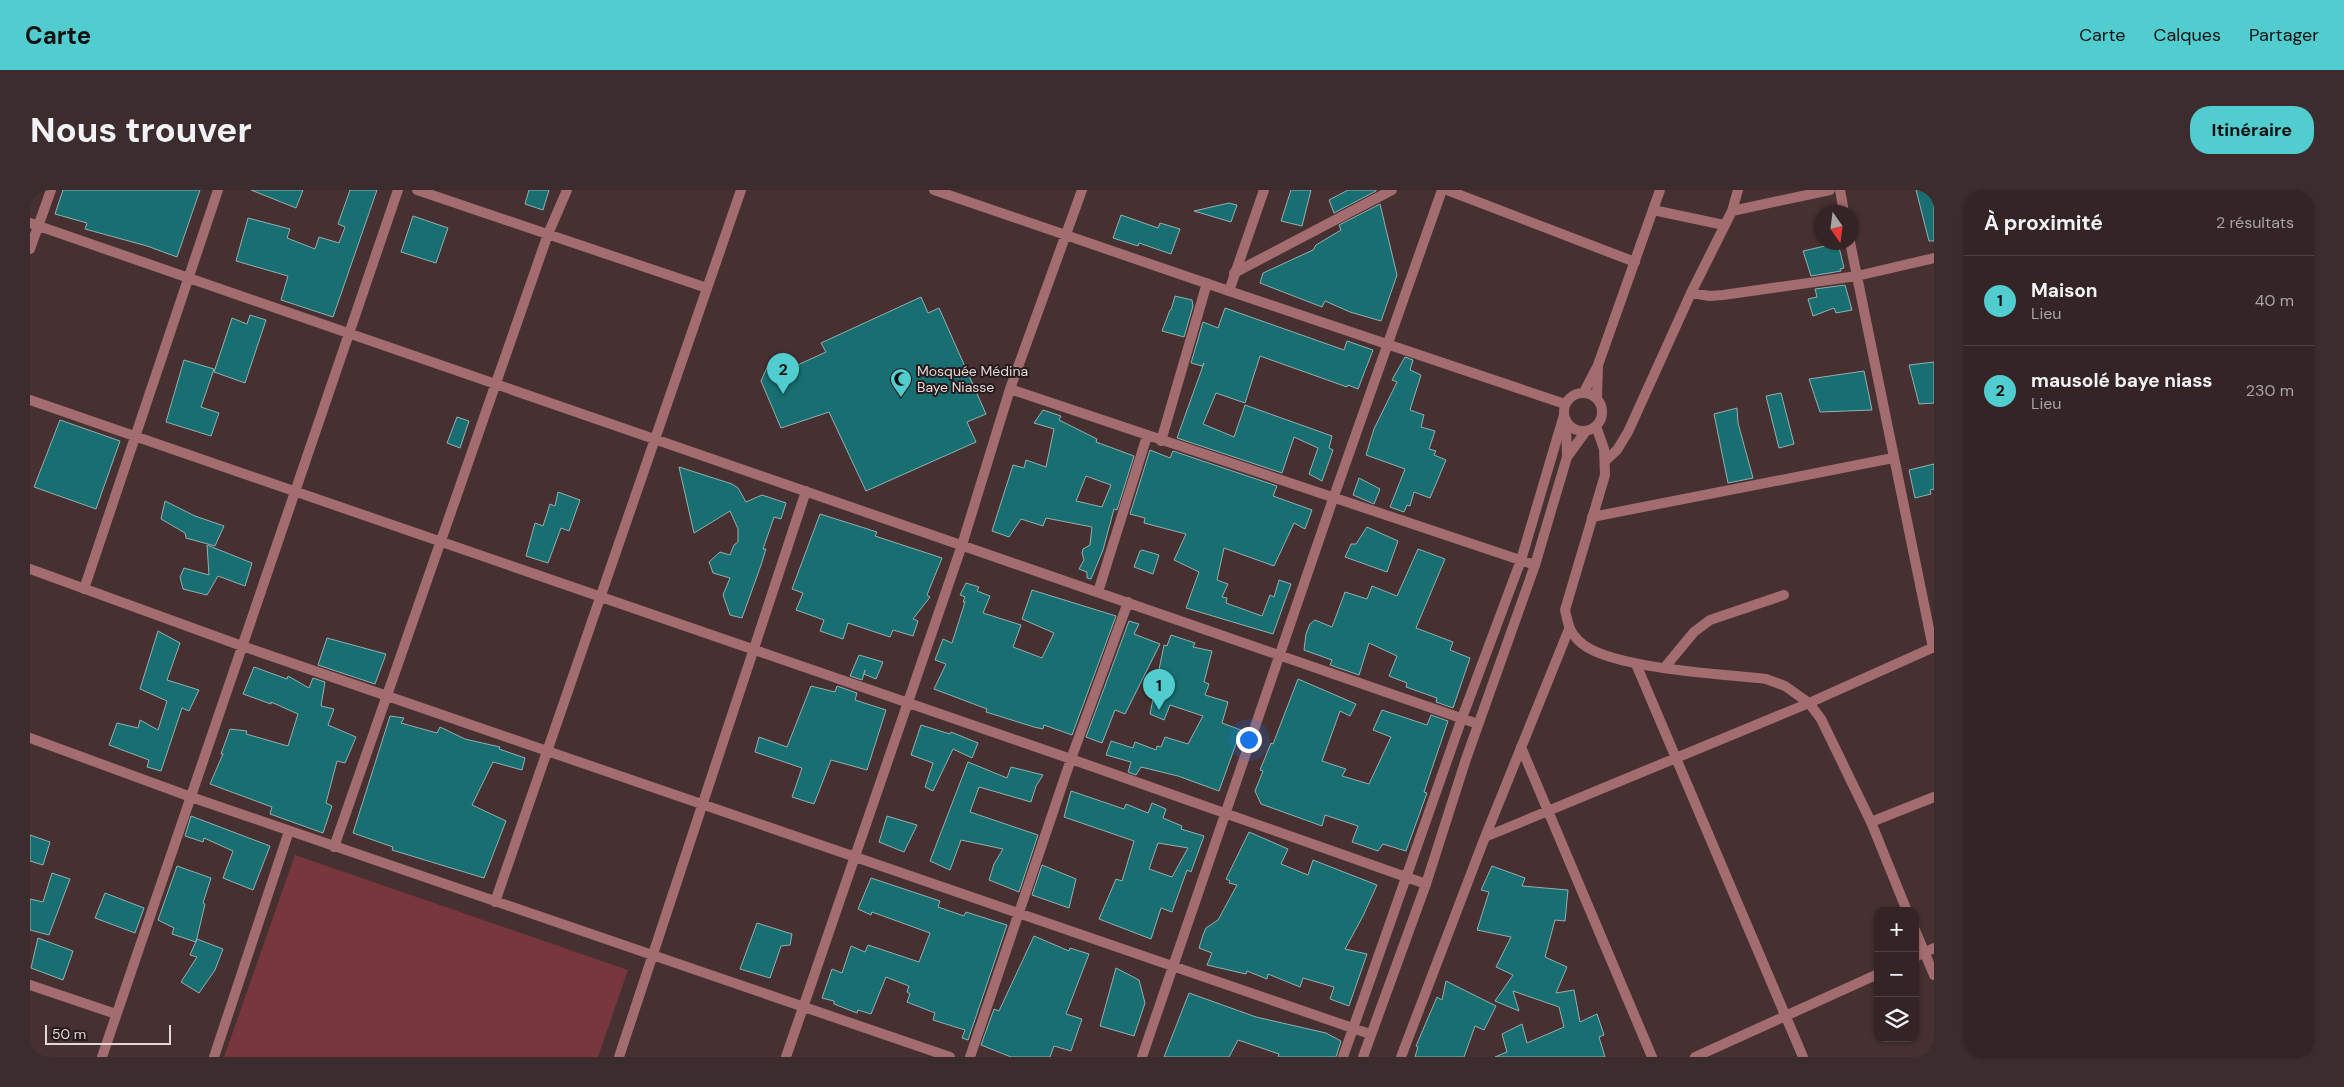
<!DOCTYPE html>
<html lang="fr">
<head>
<meta charset="utf-8">
<style>
	:root { --surface:#342425; --page:#3c2c2d; --text:#f1f3f6; --muted:#a9a4a7; --line:#4e4142; --accent:#52cdcf }
	body { margin:0; font-family:"DM Sans",sans-serif; background:var(--page); color:var(--text) }
	.controls { position:absolute; right:15px; bottom:15px; display:grid; overflow:hidden; border-radius:10px; box-shadow:0 1px 4px #0004 }
	.controls button { width:45px; height:45px; display:grid; place-items:center; padding:0; border:0; border-bottom:1px solid var(--line); background:var(--surface); color:var(--text); font:25px sans-serif }
	.compass { position:absolute; left:1784px; top:15px; width:45px; height:45px; border-radius:50%; background:var(--surface); box-shadow:0 1px 4px #0004; rotate:166deg }
	.scale { position:absolute; left:15px; bottom:12px; width:126px; box-sizing:border-box; padding-left:5px; border:2px solid #e5d7d7; border-top:0; font-size:14px; line-height:18px; white-space:nowrap; color:#e5d7d7; -webkit-text-stroke:4px #251b1c; paint-order:stroke }
	.you { position:absolute; left:1218px; top:549px; width:18px; height:18px; margin:-12px; border:4px solid #fff; border-radius:50%; background:#1a73e8; box-shadow:0 0 0 8px #1a73e833 }
	.badge { display:grid; place-items:center; width:32px; height:32px; border-radius:50%; background:var(--accent); color:#111; font-size:16px; font-weight:700 }
	.pin { position:absolute; translate:-50% -41px; filter:drop-shadow(0 1px 2px #0008) }
	.pin::after { content:''; position:absolute; top:26px; width:18px; height:15px; background:inherit; clip-path:polygon(0 0,100% 0,50% 100%) }
	.list { margin:0; padding:0; list-style:none }
	h2 { display:flex; justify-content:space-between; align-items:center; height:65px; margin:0; padding:0 20px; font-size:21px }
	h2 small { font-size:16px; font-weight:400; color:var(--muted) }
	.list li { display:grid; grid-template-columns:32px 1fr auto; gap:15px; align-items:center; box-sizing:border-box; height:90px; padding:0 20px; border-top:1px solid var(--line) }
	.list b { display:block; font-size:19px; white-space:nowrap }
	.list p { margin:0; font-size:16px; white-space:nowrap; color:var(--muted) }
	.list em { font-size:16px; font-style:normal; color:var(--muted) }
	.icon { flex:none; width:28px; height:28px; fill:none; stroke:currentColor; stroke-width:2; stroke-linecap:round; stroke-linejoin:round }
	.map { position:relative; flex:none; width:1904px; height:867px; overflow:hidden; border-radius:20px }
	header { display:flex; align-items:center; gap:30px; box-sizing:border-box; height:70px; padding:0 25px; background:var(--accent); color:#111 }
	header strong { font-size:24px }
	nav { display:flex; gap:28px; margin-inline-start:auto; font-size:18px }
	.intro { display:flex; align-items:center; justify-content:space-between; box-sizing:border-box; height:120px; padding:0 30px }
	h1 { margin:0; font-size:35px }
	.button { padding:12px 22px; border-radius:20px; background:var(--accent); color:#111; font-size:18px; font-weight:700 }
	main { display:flex; gap:30px; padding:0 30px }
	aside { flex:1; background:var(--surface); border-radius:20px; box-shadow:0 1px 4px #0004 }
	.map>svg:first-child { display:block }
	.green { fill:#77373c }
	.building { fill:#186e70; stroke:#93b0b0; fill-rule:evenodd }
	.lines { fill:none; stroke-linecap:round; stroke-linejoin:round }
	.minor { stroke:#a36c6e; stroke-width:10 }
	.tertiary { stroke:#a36c6e; stroke-width:10 }
	.labels { text-anchor:middle; stroke-width:4; stroke-linejoin:round; paint-order:stroke }
	.poi-label { font-size:14px; fill:#e5d7d7; stroke:#251b1c; text-anchor:start }
</style>
</head>
<body>
<header>
<strong>Carte</strong>
<nav><a>Carte</a><a>Calques</a><a>Partager</a></nav>
</header>
<div class="intro"><h1>Nous trouver</h1><a class="button">Itinéraire</a></div>
<main>
<div class="map">
<svg width="1904" height="867" viewBox="0 0 1904 867">
	<rect width="100%" height="100%" fill="#463031"/>
	<path class="green" d="M 265,665 L 598,780 L 568,867 L 194,867 Z"/>
	<path class="building" d="M 33,0 L 170,0 L 147,67 L 117,56 L 55,39 L 57,33 L 25,24 Z
		M 221,0 L 273,0 L 266,18 Z
		M 320,0 L 347,0 L 303,127 L 251,110 L 258,86 L 206,71 L 218,28 L 260,39 L 257,48 L 285,59 L 289,47 L 309,53 L 315,37 L 308,34 Z
		M 499,0 L 519,0 L 513,20 L 495,14 Z
		M 1261,0 L 1281,0 L 1272,36 L 1251,31 Z
		M 1318,0 L 1346,0 L 1346,1 L 1304,23 L 1299,10 Z
		M 1886,0 L 1904,0 L 1904,51 L 1899,51 Z
		M 1199,13 L 1207,15 L 1201,32 L 1164,21 Z
		M 1350,14 L 1367,85 L 1351,131 L 1320,122 L 1295,111 L 1292,117 L 1230,93 L 1233,83 L 1283,60 L 1286,55 L 1311,40 L 1309,35 Z
		M 1091,25 L 1128,38 L 1130,33 L 1150,39 L 1141,64 L 1109,53 L 1108,56 L 1083,48 Z
		M 383,26 L 418,38 L 406,73 L 371,62 Z
		M 1808,53 L 1814,78 L 1810,79 L 1811,81 L 1781,86 L 1773,61 Z
		M 1815,95 L 1822,120 L 1806,123 L 1804,118 L 1783,126 L 1778,109 L 1787,107 L 1785,99 Z
		M 1145,106 L 1162,110 L 1163,116 L 1154,147 L 1132,141 L 1140,120 L 1141,120 Z
		M 891,107 L 898,123 L 909,118 L 956,224 L 937,232 L 946,252 L 836,301 L 799,222 L 751,238 L 731,191 L 739,173 L 754,163 L 761,178 L 796,162 L 791,153 Z
		M 1195,118 L 1314,160 L 1317,151 L 1343,160 L 1328,199 L 1318,195 L 1317,197 L 1230,166 L 1215,213 L 1186,203 L 1173,234 L 1204,247 L 1215,215 L 1302,246 L 1299,258 L 1303,260 L 1292,291 L 1279,284 L 1288,258 L 1264,247 L 1252,283 L 1147,248 L 1174,173 L 1172,176 L 1161,173 L 1173,132 L 1188,138 Z
		M 220,125 L 236,130 L 215,193 L 184,182 L 202,128 L 217,134 Z
		M 1375,167 L 1383,170 L 1380,180 L 1391,185 L 1380,220 L 1394,225 L 1391,237 L 1405,241 L 1399,259 L 1406,261 L 1404,265 L 1416,270 L 1400,308 L 1384,302 L 1380,316 L 1377,315 L 1374,322 L 1360,317 L 1375,279 L 1336,265 L 1344,239 L 1367,192 L 1362,190 Z
		M 154,170 L 184,179 L 171,217 L 189,223 L 181,246 L 136,232 Z
		M 1904,172 L 1904,213 L 1889,214 L 1879,175 Z
		M 1834,181 L 1842,220 L 1790,222 L 1779,189 Z
		M 1751,203 L 1764,254 L 1749,258 L 1736,206 Z
		M 1707,218 L 1708,233 L 1723,288 L 1698,293 L 1684,224 Z
		M 1013,220 L 1031,226 L 1029,230 L 1067,249 L 1066,252 L 1104,266 L 1087,320 L 1084,319 L 1073,360 L 1061,389 L 1057,388 L 1057,382 L 1049,379 L 1054,370 L 1052,363 L 1053,359 L 1060,355 L 1062,337 L 1016,328 L 1013,336 L 991,329 L 979,347 L 962,341 L 983,275 L 994,278 L 996,270 L 1016,277 L 1024,239 L 1004,233 ZM 1056,286 L 1081,295 L 1072,317 L 1046,311 Z
		M 427,227 L 439,231 L 430,258 L 417,253 Z
		M 30,230 L 90,251 L 66,319 L 4,297 Z
		M 1120,260 L 1140,268 L 1143,261 L 1247,296 L 1243,306 L 1282,320 L 1275,339 L 1264,333 L 1244,376 L 1194,358 L 1187,390 L 1198,394 L 1192,407 L 1197,408 L 1196,413 L 1232,426 L 1240,405 L 1244,407 L 1249,390 L 1261,394 L 1243,444 L 1156,418 L 1169,382 L 1144,370 L 1156,344 L 1114,333 L 1115,328 L 1100,324 Z
		M 1904,274 L 1904,299 L 1900,300 L 1901,304 L 1885,308 L 1879,280 Z
		M 649,277 L 702,294 L 708,298 L 716,312 L 732,305 L 756,313 L 751,329 L 744,327 L 733,359 L 736,359 L 731,375 L 712,428 L 700,425 L 693,405 L 700,388 L 683,383 L 679,372 L 690,362 L 700,365 L 704,355 L 708,352 L 708,339 L 700,321 L 664,343 Z
		M 1329,288 L 1350,299 L 1344,314 L 1323,305 Z
		M 528,302 L 550,310 L 539,341 L 531,338 L 518,373 L 496,366 L 505,333 L 513,336 L 520,314 L 525,316 Z
		M 135,311 L 165,326 L 194,336 L 185,356 L 156,348 L 155,343 L 131,329 Z
		M 790,324 L 847,342 L 845,346 L 912,368 L 897,405 L 900,407 L 883,429 L 888,431 L 883,446 L 863,440 L 860,447 L 818,433 L 813,449 L 790,441 L 794,430 L 766,420 L 773,403 L 762,399 Z
		M 1337,337 L 1368,351 L 1357,382 L 1315,367 L 1321,354 L 1326,354 Z
		M 177,355 L 222,373 L 215,396 L 188,386 L 177,405 L 153,399 L 150,387 L 154,378 L 179,385 Z
		M 1388,359 L 1415,369 L 1386,438 L 1423,452 L 1420,460 L 1440,468 L 1423,518 L 1406,512 L 1407,508 L 1376,497 L 1377,493 L 1359,486 L 1367,466 L 1339,453 L 1329,485 L 1300,475 L 1302,470 L 1274,460 L 1276,444 L 1280,434 L 1285,430 L 1302,437 L 1315,402 L 1337,409 L 1342,396 L 1367,406 Z
		M 1112,360 L 1129,365 L 1123,384 L 1104,377 L 1110,361 Z
		M 936,393 L 949,397 L 947,401 L 960,406 L 953,423 L 991,435 L 983,457 L 1012,468 L 1024,443 L 992,429 L 1002,400 L 1086,426 L 1042,545 L 1014,535 L 1013,539 L 1004,537 L 956,522 L 957,519 L 904,499 L 916,474 L 905,470 L 913,449 L 922,453 L 935,412 L 933,412 L 935,407 L 930,405 Z
		M 1099,431 L 1109,434 L 1104,444 L 1130,454 L 1095,524 L 1085,520 L 1072,553 L 1056,547 Z
		M 128,441 L 150,453 L 137,490 L 169,500 L 159,521 L 152,518 L 131,581 L 117,577 L 119,570 L 79,555 L 87,533 L 108,538 L 110,530 L 128,540 L 137,511 L 110,499 Z
		M 1141,445 L 1165,453 L 1163,457 L 1182,461 L 1174,492 L 1179,494 L 1175,505 L 1198,512 L 1192,533 L 1211,540 L 1189,601 L 1148,586 L 1111,577 L 1106,585 L 1098,582 L 1101,572 L 1076,565 L 1081,551 L 1103,558 L 1105,552 L 1126,560 L 1127,556 L 1131,557 L 1135,547 L 1158,554 L 1173,526 L 1140,515 L 1134,530 L 1120,524 L 1134,455 L 1137,456 Z
		M 297,448 L 356,464 L 345,494 L 288,475 Z
		M 829,465 L 853,472 L 846,489 L 834,484 L 835,480 L 832,490 L 820,486 Z
		M 224,477 L 257,489 L 258,486 L 279,498 L 283,488 L 295,492 L 291,516 L 304,519 L 298,535 L 326,547 L 315,573 L 307,571 L 296,613 L 302,616 L 293,643 L 240,624 L 242,617 L 180,594 L 193,564 L 191,564 L 200,539 L 217,541 L 216,544 L 258,556 L 268,524 L 241,512 L 241,514 L 213,504 Z
		M 1268,489 L 1326,514 L 1320,526 L 1310,521 L 1292,571 L 1316,579 L 1312,586 L 1339,594 L 1361,547 L 1343,540 L 1352,520 L 1397,535 L 1401,525 L 1418,531 L 1394,602 L 1397,603 L 1376,661 L 1353,654 L 1348,661 L 1322,652 L 1328,636 L 1295,625 L 1292,636 L 1231,614 L 1225,601 L 1233,581 L 1230,580 L 1241,553 L 1243,554 Z
		M 781,496 L 805,502 L 807,496 L 827,503 L 825,510 L 856,520 L 837,580 L 801,570 L 784,614 L 762,607 L 772,578 L 725,562 L 729,547 L 757,557 Z
		M 360,526 L 374,528 L 371,533 L 407,543 L 410,537 L 435,549 L 470,557 L 469,559 L 495,568 L 492,580 L 463,572 L 442,615 L 476,631 L 454,688 L 362,660 L 363,657 L 323,643 Z
		M 891,535 L 920,544 L 921,542 L 948,553 L 942,568 L 923,559 L 903,601 L 895,597 L 903,573 L 881,565 Z
		M 938,572 L 977,588 L 981,577 L 1013,585 L 1006,596 L 1001,612 L 949,597 L 940,622 L 1008,645 L 989,702 L 959,690 L 964,674 L 973,659 L 931,650 L 920,680 L 900,671 Z
		M 1041,601 L 1094,619 L 1096,614 L 1118,623 L 1122,613 L 1136,619 L 1133,628 L 1152,636 L 1151,639 L 1174,646 L 1161,682 L 1157,680 L 1142,722 L 1131,718 L 1121,749 L 1069,729 L 1086,689 L 1092,691 L 1104,651 L 1034,627 ZM 1128,653 L 1158,658 L 1142,687 L 1119,679 Z
		M 161,626 L 240,656 L 223,700 L 193,688 L 203,661 L 174,648 L 173,652 L 155,646 Z
		M 857,626 L 887,635 L 874,662 L 849,652 Z
		M 1219,642 L 1258,659 L 1251,674 L 1278,685 L 1283,670 L 1347,695 L 1333,726 L 1315,759 L 1337,764 L 1319,816 L 1300,809 L 1304,797 L 1273,788 L 1270,797 L 1238,784 L 1237,789 L 1217,781 L 1216,784 L 1177,775 L 1182,763 L 1169,758 L 1173,745 L 1176,738 L 1188,730 L 1207,695 L 1199,693 L 1200,691 L 1196,689 Z
		M 0,645 L 20,652 L 13,675 L 0,671 Z
		M 1012,675 L 1046,689 L 1039,718 L 1002,705 Z
		M 147,676 L 181,688 L 173,713 L 175,714 L 166,752 L 142,744 L 144,738 L 128,730 Z
		M 1462,676 L 1495,688 L 1492,696 L 1538,700 L 1535,731 L 1525,730 L 1515,767 L 1537,777 L 1526,803 L 1544,800 L 1550,832 L 1567,824 L 1574,845 L 1569,847 L 1575,867 L 1465,867 L 1477,862 L 1472,844 L 1492,834 L 1497,853 L 1534,837 L 1529,817 L 1483,801 L 1489,821 L 1465,811 L 1483,785 L 1466,777 L 1481,747 L 1447,740 L 1459,702 L 1451,700 Z
		M 22,683 L 40,689 L 19,745 L 0,740 L 0,709 L 13,712 Z
		M 841,688 L 910,711 L 908,717 L 934,726 L 936,722 L 977,735 L 938,850 L 932,848 L 935,840 L 903,830 L 905,823 L 877,812 L 880,804 L 877,802 L 879,796 L 856,787 L 841,824 L 828,820 L 827,823 L 804,814 L 804,811 L 792,808 L 802,779 L 812,783 L 821,756 L 835,762 L 838,755 L 889,772 L 900,743 L 842,722 L 841,725 L 828,719 Z
		M 75,703 L 114,718 L 105,743 L 65,728 Z
		M 727,733 L 762,744 L 760,755 L 751,756 L 740,788 L 710,779 Z
		M 1004,746 L 1039,761 L 1040,758 L 1059,764 L 1036,824 L 1052,829 L 1041,861 L 1024,856 L 1020,867 L 981,867 L 951,855 L 964,819 L 969,821 Z
		M 8,748 L 43,761 L 33,790 L 1,778 Z
		M 167,749 L 193,759 L 185,780 L 169,803 L 151,792 L 167,767 L 160,765 Z
		M 1086,778 L 1109,790 L 1115,813 L 1104,846 L 1070,836 Z
		M 1416,791 L 1466,816 L 1454,840 L 1445,836 L 1434,867 L 1385,867 L 1388,857 L 1386,856 L 1407,807 L 1412,810 Z
		M 1159,803 L 1226,827 L 1296,843 L 1311,851 L 1306,867 L 1248,867 L 1249,864 L 1208,850 L 1199,867 L 1134,867 Z"/>
	<g class="lines">
		<path class="minor" d="M 387,0 L 677,98
			M 904,0 L 1199,101
			M 1417,0 L 1605,72
			M 1810,0 L 1814,22
			M 1623,20 L 1694,35
			M 1702,21 L 1800,0
			M 0,33 L 1448,534
			M 1820,52 L 1903,458
			M 0,59 L 21,0
			M 1204,83 L 1362,0
			M 1661,103 L 1680,106 L 1693,105 L 1827,86 L 1904,68
			M 980,199 L 1505,375
			M 0,210 L 1041,569 L 1396,694
			M 1131,251 L 1177,93
			M 1576,270 L 1587,260 L 1598,242 L 1661,103 L 1702,21 L 1708,0
			M 1562,327 L 1863,268
			M 0,379 L 212,456 L 1340,844
			M 54,399 L 188,0
			M 1068,402 L 1117,246
			M 1606,474 L 1773,867
			M 1635,477 L 1664,442 L 1680,430 L 1754,405
			M 0,548 L 161,607 L 920,867
			M 1491,557 L 1622,867
			M 1841,632 L 1904,607
			M 1455,647 L 1779,513 L 1904,457
			M 304,657 L 518,44 L 537,0
			M 465,712 L 711,0
			M 1885,767 L 1904,758
			M 0,795 L 86,824
			M 72,867 L 368,0
			M 184,867 L 259,641
			M 589,867 L 776,301
			M 756,867 L 932,355 L 980,199 L 1052,0
			M 940,867 L 1041,569 L 1098,412
			M 1112,867 L 1303,309 L 1412,0
			M 1313,867 L 1432,528 L 1491,370 L 1534,225
			M 1371,867 L 1455,647 L 1539,439
			M 1665,867 L 1848,784"/>
		<path class="tertiary" d="M 1234,0 L 1199,101 L 1535,214
			M 1554,202 L 1568,175 L 1630,0
			M1534 222a19 19 0 1 1 38 0a19 19 0 1 1-38 0Z
			M 1567,207 L 1568,175
			M 1566,236 L 1574,259 L 1575,285 L 1535,420 C 1538,433 1539,442 1549,451 C 1576,479 1695,484 1736,489 L 1755,496 L 1779,513 L 1791,529 L 1841,632 L 1877,721
			M 1537,267 L 1556,241
			M 1885,740 L 1904,785
			M 1333,867 L 1396,694 L 1436,569 L 1505,375 L 1537,267 L 1536,231"/>
	</g>
	<defs>
		<g id="mosque-pin" transform="scale(1.125)"><path d="M0 17L-7.5 6A9.5 9.5 0 1 1 7.5 6Z" fill="#52cdcf" stroke="#251b1c"/><path d="M3.5-4.9A6 6 0 1 0 3.5 4.9A5 5 0 1 1 3.5-4.9Z" fill="#111"/></g>
	</defs>
	<g fill-rule="evenodd">
		<use href="#mosque-pin" x="871" y="189"/>
	</g>
	<g class="labels">
		<g class="poi-label">
			<text x="887" y="186">Mosquée Médina<tspan x="887" dy="16">Baye Niasse</tspan></text>
		</g>
	</g>
</svg>
<div class="controls">
<button>+</button>
<button>−</button>
<button><svg class="icon" aria-label="layers" viewBox="0 0 24 24"><path d="M12 4l9 5-9 5-9-5zM3 14l9 5 9-5"/></svg></button>
</div>
<svg class="compass" viewBox="-18 -18 36 36"><path d="M0-13l5 13h-10z" fill="#e53935"/><path d="M0 13l5-13h-10z" fill="#a9a4a7"/></svg>
<div class="scale">50 m</div>
<div class="you"></div>
<div class="pin badge" style="left:1129px;top:520px">1</div>
<div class="pin badge" style="left:753px;top:204px">2</div>
</div>
<aside>
<h2>À proximité<small>2 résultats</small></h2>
<ul class="list">
<li><span class="badge">1</span><div><b>Maison</b><p>Lieu</p></div><em>40 m</em></li>
<li><span class="badge">2</span><div><b>mausolé baye niass</b><p>Lieu</p></div><em>230 m</em></li>
</ul>
</aside>
</main>
</body>
</html>
